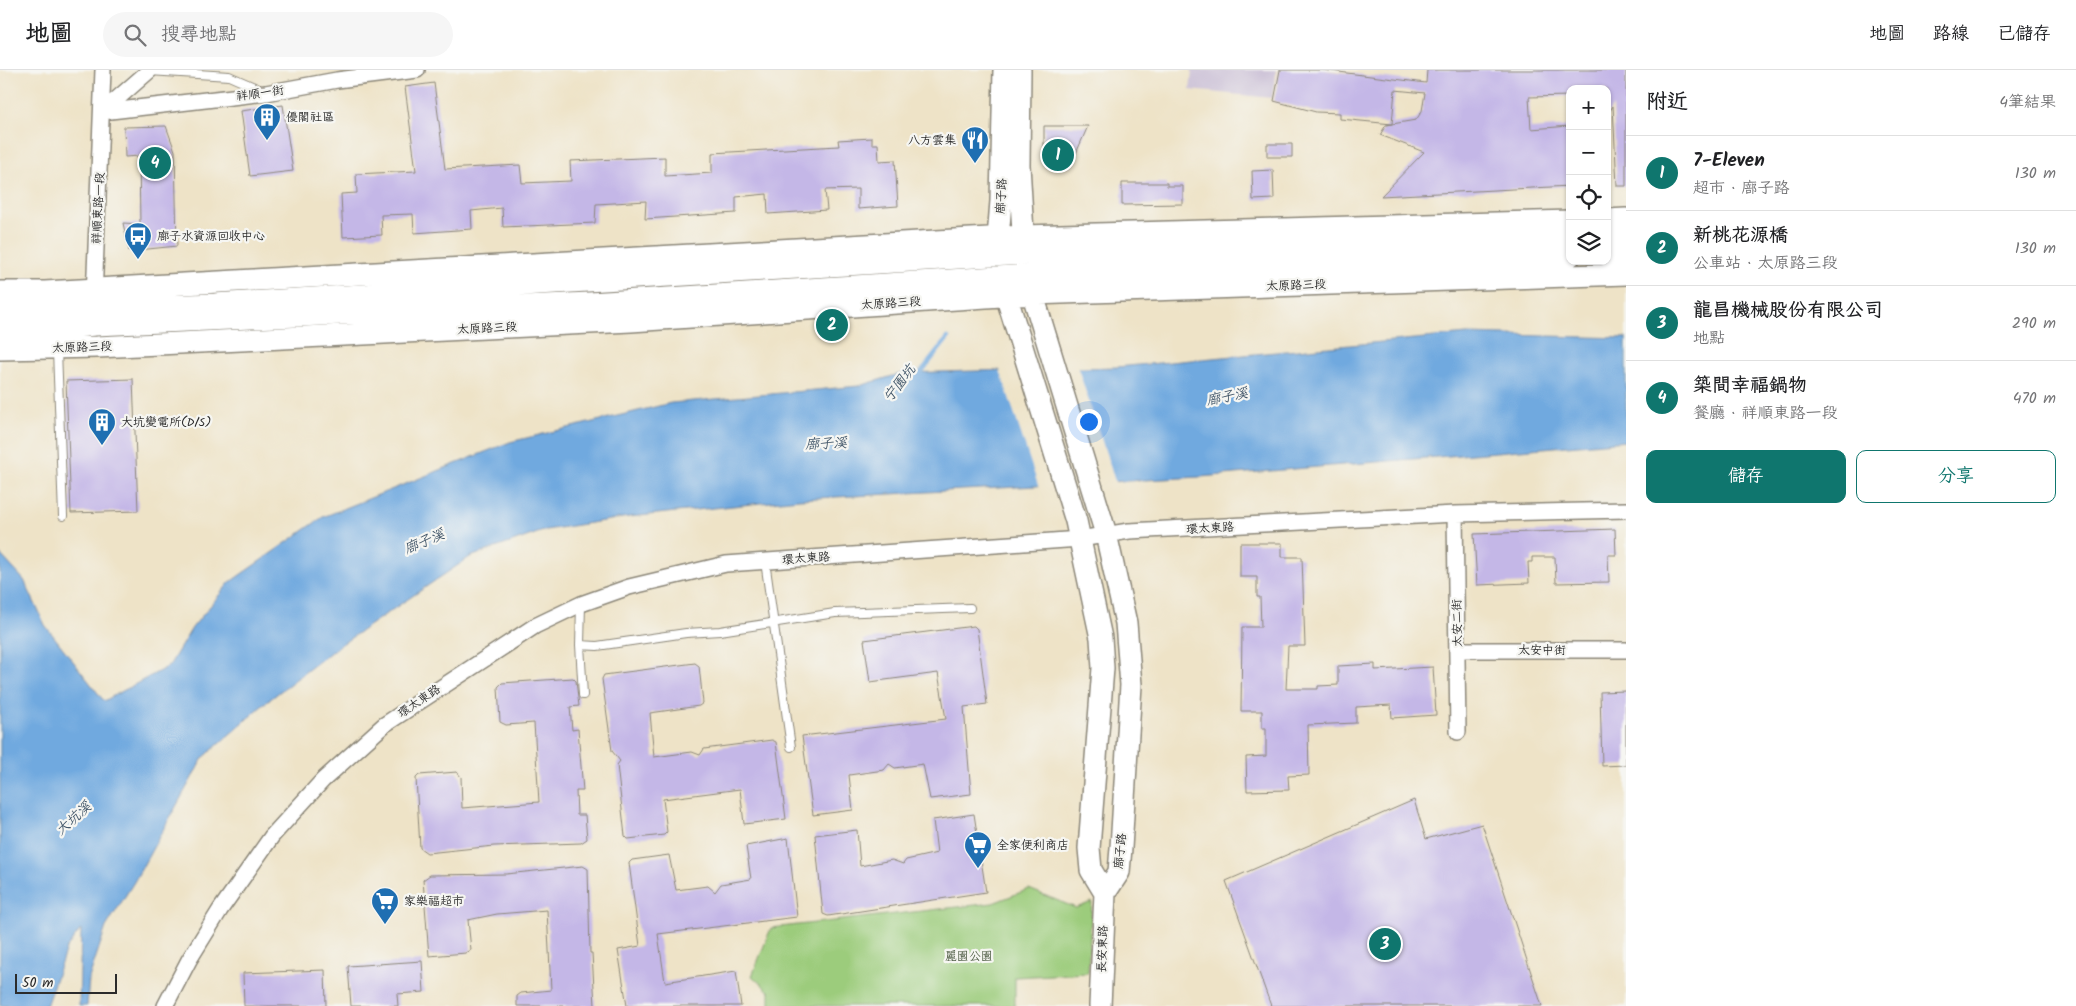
<!DOCTYPE html>
<html lang="zh-TW">
<head>
<meta charset="utf-8">
<style>
	:root { --surface:#fff; --page:#f6f6f6; --text:#202124; --muted:#757577; --line:#e0e0e0; --accent:#0f766e }
	body { margin:0; font-family:Kalam,"LXGW WenKai TC",sans-serif; background:var(--page); color:var(--text) }
	.controls { position:absolute; right:15px; top:15px; display:grid; overflow:hidden; border-radius:10px; box-shadow:0 1px 4px #0004 }
	.controls button { width:45px; height:45px; display:grid; place-items:center; padding:0; border:0; border-bottom:1px solid var(--line); background:var(--surface); color:var(--text); font:25px sans-serif }
	.scale { position:absolute; left:15px; bottom:12px; width:102px; box-sizing:border-box; padding-left:5px; border:2px solid #2b2b2b; border-top:0; font-size:14px; line-height:18px; white-space:nowrap; color:#2b2b2b; -webkit-text-stroke:4px #f6f6f2; paint-order:stroke }
	.you { position:absolute; left:1088px; top:351px; width:18px; height:18px; margin:-12px; border:4px solid #fff; border-radius:50%; background:#1a73e8; box-shadow:0 0 0 8px #1a73e833 }
	.badge { display:grid; place-items:center; width:32px; height:32px; border-radius:50%; background:var(--accent); color:#fff; font-size:16px; font-weight:700 }
	.pin { position:absolute; translate:-50% -50%; border:2px solid #fff; box-shadow:0 1px 5px #0006 }
	.list { margin:0; padding:0; list-style:none }
	h2 { display:flex; justify-content:space-between; align-items:center; height:65px; margin:0; padding:0 20px; font-size:21px }
	h2 small { font-size:16px; font-weight:400; color:var(--muted) }
	.list li { display:grid; grid-template-columns:32px 1fr auto; gap:15px; align-items:center; box-sizing:border-box; height:75px; padding:0 20px; border-top:1px solid var(--line) }
	.list b { display:block; font-size:19px; white-space:nowrap }
	.list p { margin:0; font-size:16px; white-space:nowrap; color:var(--muted) }
	.list em { font-size:16px; font-style:normal; color:var(--muted) }
	.actions { display:flex; gap:10px; padding:15px 20px }
	.actions a { flex:1; padding:11px 0; border:1px solid var(--accent); border-radius:10px; text-align:center; font-size:18px; color:var(--accent) }
	.actions .main { background:var(--accent); color:#fff }
	.icon { flex:none; width:28px; height:28px; fill:none; stroke:currentColor; stroke-width:2; stroke-linecap:round; stroke-linejoin:round }
	.map { position:relative; flex:none; width:1626px; height:936px; overflow:hidden }
	header { display:flex; align-items:center; gap:30px; box-sizing:border-box; height:70px; padding:0 25px; background:var(--surface); border-bottom:1px solid var(--line) }
	header strong { font-size:24px }
	nav { display:flex; gap:28px; margin-inline-start:auto; font-size:18px }
	.search { width:350px; height:45px; background:var(--page); display:flex; align-items:center; gap:12px; box-sizing:border-box; padding:0 18px; border-radius:28px; color:var(--muted); font-size:19px }
	main { display:flex }
	aside { flex:1; background:var(--surface) }
	.map>svg:first-child { display:block }
	.industrial { fill:#cabfd6 }
	.green { fill:#9ccc7b; stroke:#647c53 }
	.water { fill:#6fa9df; stroke:#4d6a85 }
	.pier { fill:#eee3c7 }
	.lines { fill:none; stroke-linecap:round; stroke-linejoin:round }
	.stream { stroke:#6fa9df; stroke-width:4.5 }
	.building { fill:#c4b7e7 }
	.lane-casing { stroke:#8c8779; stroke-width:10 }
	.street-casing { stroke:#8c8779; stroke-width:18 }
	.secondary-casing { stroke:#8c8779; stroke-width:24 }
	.lane { stroke:#fff; stroke-width:8 }
	.street { stroke:#fff; stroke-width:15 }
	.secondary { stroke:#fff; stroke-width:21 }
	.labels { text-anchor:middle; stroke-width:4.5; stroke-linejoin:round; paint-order:stroke }
	.street-label { font-size:12px; fill:#2b2b2b; stroke:#f6f6f2 }
	.poi-label { font-size:12px; fill:#2b2b2b; stroke:#f6f6f2; text-anchor:start }
	.park-label { font-size:12px; fill:#4d5b43; stroke:#f6f6f2 }
	.water-label { font-size:14px; font-style:italic; fill:#43576a; stroke:#f6f6f2 }
</style>
</head>
<body>
<header>
<strong>地圖</strong>
<div class="search"><svg class="icon" aria-label="search" viewBox="0 0 24 24"><circle cx="10" cy="10" r="6"/><path d="M15 15l6 6"/></svg>搜尋地點</div>
<nav><a>地圖</a><a>路線</a><a>已儲存</a></nav>
</header>
<main>
<div class="map">
<svg width="1626" height="936" viewBox="0 0 1626 936">
	<rect width="100%" height="100%" fill="#f6f6f2"/>
	<filter id="ink" filterUnits="userSpaceOnUse"><feTurbulence type="fractalNoise" baseFrequency=".02" numOctaves="2"/><feDisplacementMap in="SourceGraphic" scale="10" xChannelSelector="R" yChannelSelector="G"/><feConvolveMatrix kernelMatrix="1 2 1 2 8 2 1 2 1" color-interpolation-filters="sRGB"/></filter>
	<filter id="wash" filterUnits="userSpaceOnUse"><feTurbulence type="fractalNoise" baseFrequency=".0096" numOctaves="4" result="noise"/><feDisplacementMap in="SourceGraphic" scale="20" xChannelSelector="R" yChannelSelector="G"/><feGaussianBlur stdDeviation="1.12" result="paint"/><feColorMatrix in="noise" values="0 0 0 0 0 0 0 0 0 0 0 0 0 0 0 0 0 1.4 0 .05"/><feComposite in="paint" operator="in"/></filter>
	<g filter="url(#wash)">
		<rect width="100%" height="100%" fill="#eee3c7"/>
		<path class="industrial" d="M 1192,0 L 1276,0 L 1272,28 L 1190,20 Z"/>
		<path class="green" d="M 1029,819 L 1076,838 L 1092,832 L 1088,903 L 1015,907 L 1015,936 L 770,936 L 770,922 L 752,906 L 771,858 L 993,833 Z"/>
		<path class="water" d="M 1467,264 L 1626,268 L 1626,371 L 1200,407 L 799,429 L 629,447 L 546,460 L 470,487 L 336,578 L 264,634 L 203,688 L 134,812 L 106,857 L 89,908 L 87,936 L 79,936 L 81,859 L 66,879 L 46,936 L 0,936 L 0,484 L 24,510 L 45,555 L 104,631 L 169,596 L 192,558 L 230,512 L 323,447 L 510,372 L 671,333 L 859,316 L 903,303 L 1117,297 Z"/>
		<path class="pier" d="M 1077,295 L 1116,414 L 1039,418 L 999,297 Z"/>
		<g class="lines">
			<path class="stream" d="M 918,306 L 948,268"/>
		</g>
		<g id="blocks">
			<path class="building" d="M 1280,0 L 1323,0 L 1426,13 L 1427,0 L 1626,0 L 1626,116 L 1617,116 L 1613,36 L 1607,45 L 1607,19 L 1570,19 L 1570,26 L 1529,27 L 1531,59 L 1570,56 L 1570,116 L 1381,126 L 1424,82 L 1380,65 L 1386,55 L 1416,50 L 1422,41 L 1425,23 L 1395,20 L 1392,54 L 1340,49 L 1340,43 L 1316,42 L 1274,31 Z
				M 434,13 L 445,99 L 520,95 L 522,113 L 571,111 L 570,91 L 665,87 L 665,106 L 712,103 L 712,83 L 839,76 L 838,70 L 872,68 L 872,74 L 878,74 L 879,91 L 895,90 L 898,136 L 858,139 L 858,119 L 825,120 L 827,140 L 768,144 L 767,124 L 736,127 L 736,143 L 645,149 L 646,131 L 614,133 L 596,134 L 595,153 L 503,157 L 502,138 L 471,141 L 472,159 L 414,163 L 413,144 L 381,145 L 382,165 L 343,167 L 341,124 L 357,123 L 356,104 L 416,101 L 405,17 Z
				M 283,35 L 293,101 L 250,106 L 241,41 Z
				M 166,56 L 175,81 L 177,176 L 129,181 L 123,153 L 140,154 L 139,86 L 125,87 L 124,57 Z
				M 1044,56 L 1088,56 L 1070,97 L 1044,85 Z
				M 1267,74 L 1292,74 L 1292,87 L 1267,87 Z
				M 1273,100 L 1274,129 L 1253,130 L 1252,101 Z
				M 1122,113 L 1167,113 L 1167,116 L 1183,116 L 1183,134 L 1122,135 Z
				M 133,309 L 138,441 L 71,443 L 66,311 Z
				M 1615,459 L 1616,485 L 1608,485 L 1609,512 L 1556,513 L 1555,487 L 1532,487 L 1532,492 L 1528,492 L 1529,513 L 1477,515 L 1474,464 Z
				M 1240,473 L 1282,473 L 1282,487 L 1302,487 L 1305,576 L 1288,576 L 1286,619 L 1318,619 L 1318,616 L 1338,615 L 1338,596 L 1375,594 L 1375,600 L 1433,597 L 1436,645 L 1392,648 L 1391,635 L 1356,637 L 1356,653 L 1308,655 L 1309,705 L 1288,706 L 1289,720 L 1247,721 L 1246,687 L 1266,686 L 1266,658 L 1262,658 L 1262,641 L 1241,641 L 1242,557 L 1261,557 L 1260,527 L 1257,527 L 1257,507 L 1240,507 Z
				M 974,556 L 977,559 L 987,634 L 964,637 L 971,724 L 930,729 L 923,694 L 895,698 L 889,694 L 884,700 L 849,705 L 853,740 L 813,745 L 802,666 L 946,649 L 938,603 L 870,612 L 864,570 Z
				M 695,593 L 699,596 L 703,633 L 699,636 L 650,643 L 654,687 L 692,682 L 700,685 L 704,679 L 772,670 L 776,672 L 786,749 L 744,754 L 740,719 L 663,729 L 667,762 L 664,765 L 628,769 L 625,766 L 617,695 L 620,691 L 612,681 L 602,609 L 604,605 Z
				M 573,608 L 576,611 L 579,636 L 570,637 L 572,660 L 578,659 L 583,721 L 576,721 L 577,745 L 585,745 L 587,769 L 581,773 L 494,776 L 427,783 L 420,778 L 416,708 L 419,705 L 457,702 L 461,707 L 462,738 L 539,732 L 534,653 L 506,655 L 500,652 L 498,617 L 502,613 Z
				M 1626,621 L 1626,695 L 1602,696 L 1600,622 Z
				M 1414,730 L 1426,769 L 1482,754 L 1542,936 L 1271,936 L 1226,811 Z
				M 974,744 L 986,822 L 828,846 L 823,844 L 815,765 L 857,760 L 860,796 L 892,790 L 903,794 L 906,790 L 937,783 L 933,750 Z
				M 788,768 L 797,847 L 658,864 L 665,912 L 736,901 L 741,936 L 627,936 L 618,880 L 640,876 L 629,793 L 632,790 L 669,785 L 676,820 L 708,816 L 715,822 L 721,814 L 751,809 L 746,776 Z
				M 583,796 L 588,799 L 590,883 L 592,883 L 595,936 L 517,936 L 517,926 L 521,923 L 551,920 L 547,840 L 497,844 L 468,850 L 471,880 L 466,883 L 429,886 L 423,810 L 430,805 L 506,804 Z
				M 422,891 L 424,922 L 397,924 L 398,936 L 351,936 L 348,896 Z
				M 325,900 L 326,936 L 244,936 L 243,903 Z"/>
		</g>
	</g>
	<g filter="url(#ink)">
		<use href="#blocks" fill-opacity="0" stroke="#8c8779" stroke-width="1"/>
		<g class="lines">
			<g class="lane-casing">
				<path id="lane" d="M 149,1 L 229,6 L 261,20
					M 57,280 L 63,446
					M 765,491 L 791,677
					M 581,534 L 580,575 L 597,576 L 686,563 L 720,561 L 835,543 L 970,538
					M 580,575 L 583,625"/>
			</g>
			<g class="street-casing">
				<path id="street" d="M 102,42 L 266,23 L 337,10 L 417,0
					M 102,42 L 150,0
					M 94,228 L 103,0
					M 1455,444 L 1458,662
					M 1458,580 L 1626,580
					M 165,936 L 189,890 L 220,840 L 272,766 L 323,710 L 384,655 L 535,556 L 581,534 L 629,517 L 726,494 L 1080,469 L 1129,461 L 1455,444 L 1626,440"/>
			</g>
			<g class="secondary-casing">
				<path id="secondary" d="M 1020,0 L 1019,95 L 1024,180
					M 1607,150 L 1626,149
					M 1607,167 L 1626,166
					M 997,181 L 1001,131 L 1004,0
					M 1607,185 L 1626,184
					M 1002,212 L 1076,451 L 1101,568 L 1103,598 L 1089,778 L 1091,800 L 1105,823
					M 1029,212 L 1106,464 L 1126,553 L 1131,615 L 1121,778 L 1119,802 L 1105,823
					M 0,222 L 45,222 L 1024,166 L 1570,151
					M 0,241 L 38,241 L 215,234 L 1025,184 L 1570,168
					M 0,260 L 38,260 L 95,255 L 590,233 L 1027,205 L 1570,186
					M 0,279 L 97,277 L 631,251 L 1032,224 L 1626,204
					M 1100,936 L 1105,823"/>
			</g>
			<use href="#lane" class="lane"/>
			<use href="#street" class="street"/>
			<use href="#secondary" class="secondary"/>
		</g>
	</g>
	<defs>
		<g id="building-pin" transform="scale(1.4375)"><path d="M0 17L-7.5 6A9.5 9.5 0 1 1 7.5 6Z" fill="#1f6fb2" stroke="#f6f6f2"/><path d="M-4-6H4V6H1V3H-1V6H-4ZM-2.5-4.3h1.7v1.8h-1.7ZM.8-4.3h1.7v1.8H.8ZM-2.5-1h1.7V.8h-1.7ZM.8-1h1.7V.8H.8Z" fill="#fff"/></g>
		<g id="restaurant-pin" transform="scale(1.4375)"><path d="M0 17L-7.5 6A9.5 9.5 0 1 1 7.5 6Z" fill="#1f6fb2" stroke="#f6f6f2"/><path d="M-5-6h1v4h1v-4h1v4h1v-4h1v5L-1.5 .5V6h-2V.5L-5-1ZM5-6V6H3V1.5H1.5Q1.5-4 5-6Z" fill="#fff"/></g>
		<g id="bus-pin" transform="scale(1.4375)"><path d="M0 17L-7.5 6A9.5 9.5 0 1 1 7.5 6Z" fill="#1f6fb2" stroke="#f6f6f2"/><path d="M-5-6H5V4H4V6H2V4H-2V6H-4V4H-5ZM-3.5-4V0h7V-4ZM-3.5 1.2v1.5H-2V1.2ZM2 1.2v1.5H3.5V1.2Z" fill="#fff"/></g>
		<g id="supermarket-pin" transform="scale(1.4375)"><path d="M0 17L-7.5 6A9.5 9.5 0 1 1 7.5 6Z" fill="#1f6fb2" stroke="#f6f6f2"/><path d="M-6-5.5h2.5l.6 2H6L4.5 2H-2.5L-4.4-4H-6ZM-1.5 3.2a1.3 1.3 0 1 0 .1 0ZM3 3.2a1.3 1.3 0 1 0 .1 0Z" fill="#fff"/></g>
	</defs>
	<g fill-rule="evenodd">
		<use href="#building-pin" x="267" y="47"/>
		<use href="#restaurant-pin" x="975" y="70"/>
		<use href="#bus-pin" x="138" y="166"/>
		<use href="#building-pin" x="102" y="352"/>
		<use href="#supermarket-pin" x="978" y="775"/>
		<use href="#supermarket-pin" x="385" y="831"/>
	</g>
	<g class="labels">
		<g class="street-label">
			<text transform="translate(260 23) rotate(-8)" y="4">祥順一街</text>
			<text transform="translate(1001 126) rotate(-87)" y="4">廍子路</text>
			<text transform="translate(98 138) rotate(-87)" y="4">祥順東路一段</text>
			<text transform="translate(1296 215) rotate(-2)" y="4">太原路三段</text>
			<text transform="translate(891 233) rotate(-4)" y="4">太原路三段</text>
			<text transform="translate(487 258) rotate(-3)" y="4">太原路三段</text>
			<text transform="translate(82 277) rotate(-2)" y="4">太原路三段</text>
			<text transform="translate(1210 458) rotate(-3)" y="4">環太東路</text>
			<text transform="translate(806 488) rotate(-4)" y="4">環太東路</text>
			<text transform="translate(1457 553) rotate(-91)" y="4">太安二街</text>
			<text x="1542" y="584">太安中街</text>
			<text transform="translate(419 631) rotate(-34)" y="4">環太東路</text>
			<text transform="translate(1120 781) rotate(-84)" y="4">廍子路</text>
			<text transform="translate(1102 879) rotate(-88)" y="4">長安東路</text>
		</g>
		<g class="poi-label">
			<text x="286" y="51">優閣社區</text>
			<text x="956" y="74" text-anchor="end">八方雲集</text>
			<text x="157" y="170">廍子水資源回收中心</text>
			<text x="121" y="356">大坑變電所(D/S)</text>
			<text x="997" y="779">全家便利商店</text>
			<text x="404" y="835">家樂福超市</text>
		</g>
		<g class="park-label">
			<text x="969" y="890">麗園公園</text>
		</g>
		<g class="water-label">
			<text transform="translate(899 313) rotate(-52)" y="5">宁園坑</text>
			<text transform="translate(1227 326) rotate(-11)" y="5">廍子溪</text>
			<text transform="translate(826 373) rotate(-3)" y="5">廍子溪</text>
			<text transform="translate(424 471) rotate(-23)" y="5">廍子溪</text>
			<text transform="translate(73 748) rotate(-42)" y="5">大坑溪</text>
		</g>
	</g>
</svg>
<div class="controls">
<button>+</button>
<button>−</button>
<button><svg class="icon" aria-label="locate" viewBox="0 0 24 24"><circle cx="12" cy="12" r="6"/><path d="M12 2v4M12 18v4M2 12h4M18 12h4"/></svg></button>
<button><svg class="icon" aria-label="layers" viewBox="0 0 24 24"><path d="M12 4l9 5-9 5-9-5zM3 14l9 5 9-5"/></svg></button>
</div>
<div class="scale">50 m</div>
<div class="you"></div>
<div class="pin badge" style="left:1058px;top:85px">1</div>
<div class="pin badge" style="left:832px;top:255px">2</div>
<div class="pin badge" style="left:1385px;top:874px">3</div>
<div class="pin badge" style="left:155px;top:93px">4</div>
</div>
<aside>
<h2>附近<small>4筆結果</small></h2>
<ul class="list">
<li><span class="badge">1</span><div><b>7-Eleven</b><p>超市 · 廍子路</p></div><em>130 m</em></li>
<li><span class="badge">2</span><div><b>新桃花源橋</b><p>公車站 · 太原路三段</p></div><em>130 m</em></li>
<li><span class="badge">3</span><div><b>龍昌機械股份有限公司</b><p>地點</p></div><em>290 m</em></li>
<li><span class="badge">4</span><div><b>築間幸福鍋物</b><p>餐廳 · 祥順東路一段</p></div><em>470 m</em></li>
</ul>
<div class="actions"><a class="main">儲存</a><a>分享</a></div>
</aside>
</main>
</body>
</html>
